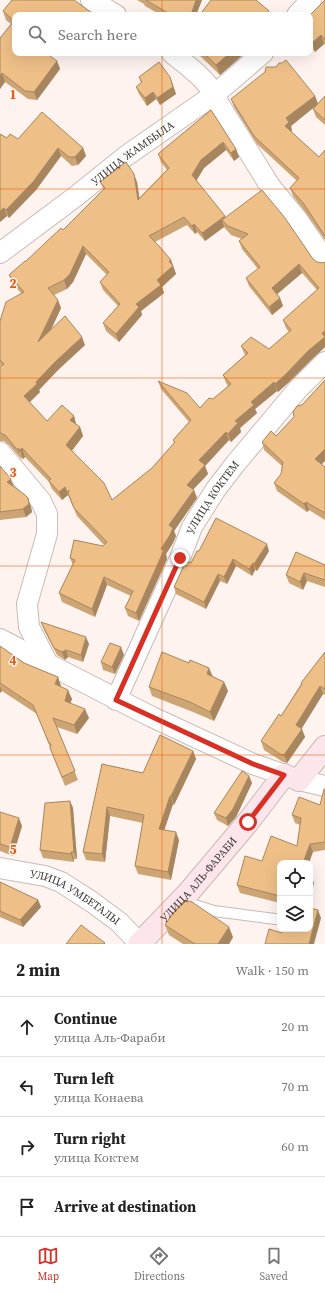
<!DOCTYPE html>
<html lang="en">
<head>
<meta charset="utf-8">
<style>
	:root { --surface:#fff; --page:#f6f6f6; --text:#222; --muted:#767676; --line:#e0e0e0; --accent:#d93025 }
	body { margin:0; font-family:"Source Serif 4",serif; background:var(--page); color:var(--text) }
	.controls { position:absolute; right:12px; bottom:12px; display:grid; overflow:hidden; border-radius:8px; box-shadow:0 4px 16px #0002 }
	.controls button { width:36px; height:36px; display:grid; place-items:center; padding:0; border:0; border-bottom:1px solid var(--line); background:var(--surface); color:var(--text); font:20px sans-serif }
	.stop { position:absolute; width:12px; height:12px; margin:-9px; border:3px solid #d93025; border-radius:50%; background:#fff }
	.stop.end { background:#d93025; border-color:#fff; box-shadow:0 1px 4px #0008 }
	.list { margin:0; padding:0; list-style:none }
	h2 { display:flex; justify-content:space-between; align-items:center; height:52px; margin:0; padding:0 16px; font-size:17px }
	h2 small { font-size:13px; font-weight:400; color:var(--muted) }
	.list li { display:grid; grid-template-columns:26px 1fr auto; gap:12px; align-items:center; box-sizing:border-box; height:60px; padding:0 16px; border-top:1px solid var(--line) }
	.list b { display:block; font-size:15px; white-space:nowrap }
	.list p { margin:0; font-size:13px; white-space:nowrap; color:var(--muted) }
	.list em { font-size:13px; font-style:normal; color:var(--muted) }
	.icon { flex:none; width:22px; height:22px; fill:none; stroke:currentColor; stroke-width:2; stroke-linecap:round; stroke-linejoin:round }
	.map { position:relative; flex:none; width:325px; height:944px; overflow:hidden }
	.search { position:absolute; background:var(--surface); box-shadow:0 4px 16px #0002; left:12px; right:12px; top:12px; height:44px; display:flex; align-items:center; gap:10px; box-sizing:border-box; padding:0 14px; border-radius:8px; color:var(--muted); font-size:15px }
	.sheet { height:292px; background:var(--surface) }
	nav { display:flex; justify-content:space-around; align-items:center; box-sizing:border-box; height:56px; border-top:1px solid var(--line); background:var(--surface); font-size:11px; color:var(--muted) }
	nav a { display:grid; justify-items:center; gap:2px }
	nav .on { color:var(--accent) }
	.map>svg:first-child { display:block }
	.lines { fill:none; stroke-linecap:round; stroke-linejoin:round }
	.lane-casing { stroke:#c9bbb7; stroke-width:12 }
	.street-casing { stroke:#c9bbb7; stroke-width:22 }
	.secondary-casing { stroke:#c9bbb7; stroke-width:24 }
	.lane { stroke:#fff; stroke-width:10 }
	.street { stroke:#fff; stroke-width:20 }
	.secondary { stroke:#fce5eb; stroke-width:22 }
	.wall { fill:#cda575; fill-rule:evenodd }
	.shaded-wall { fill:#a7865f }
	.building { fill:#eec088; stroke:#a7865f }
	.route { stroke:#d93025; stroke-width:5 }
	.grid { fill:none; stroke:#e8590c; stroke-width:1; stroke-opacity:0.55 }
	.labels { text-anchor:middle; stroke-width:3; stroke-linejoin:round; paint-order:stroke }
	.street-label { font-size:11px; fill:#3d3836; stroke:#fef3ef }
	.grid-label { font-size:13px; text-anchor:middle; font-weight:bold; fill:#e8590c; stroke:#fef3ef; stroke-width:3; stroke-linejoin:round; paint-order:stroke }
</style>
</head>
<body>
<div class="map">
<svg width="325" height="944" viewBox="0 0 325 944">
	<rect width="100%" height="100%" fill="#fef3ef"/>
	<g class="lines">
		<g class="lane-casing">
			<path id="lane" d="M 185,902 L 214,911 L 275,919"/>
		</g>
		<g class="street-casing">
			<g id="street">
				<path d="M 91,0 L 116,15"/>
				<path d="M 297,15 L 311,0"/>
				<path d="M 172,53 C 190,68 210,81 219,104 L 270,186 L 297,219 L 325,260"/>
				<path id="s1" d="M 0,253 L 75,197 L 126,156 L 215,94 L 263,53"/>
				<path d="M 0,452 L 41,501 L 47,514 L 47,534 L 27,604 L 29,627 L 48,664 L 152,717 L 253,764 L 299,780 L 325,786"/>
				<path d="M 0,639 L 48,664"/>
				<path id="s2" d="M 116,700 L 180,558 L 192,527 L 216,489 L 236,463 L 298,389 L 325,362"/>
				<path id="s3" d="M 0,868 L 45,876 L 61,882 L 92,902 L 119,922 L 140,944"/>
			</g>
		</g>
		<g class="secondary-casing">
			<g id="secondary">
				<path d="M 299,780 L 325,747"/>
				<path id="s4" d="M 139,944 L 189,892 L 248,822 L 284,775"/>
			</g>
		</g>
		<use href="#lane" class="lane"/>
		<use href="#street" class="street"/>
		<use href="#secondary" class="secondary"/>
	</g>
	<path class="wall" d="M 11,0 L 74,0 L 15,15 L 15,53 L 57,61 L 60,69 L 37,100 L 28,99 L 5,82 L 0,89 L 0,38 L 11,24 L 6,20 L 3,11 L 12,1 Z
		M 137,0 L 202,0 L 196,15 L 161,15 L 145,6 L 144,4 Z
		M 325,0 L 325,45 L 324,44 L 315,52 L 310,46 L 310,15 Z
		M 197,53 L 245,53 L 220,75 Z
		M 139,77 L 170,77 L 176,94 L 160,105 L 156,99 L 147,106 L 139,94 L 136,87 L 141,83 Z
		M 315,96 L 318,104 L 291,126 L 292,131 L 291,132 L 319,157 L 325,150 L 325,240 L 306,213 L 293,196 L 290,188 L 297,181 L 257,144 L 234,107 L 231,99 Z
		M 325,96 L 325,125 L 316,117 L 313,109 Z
		M 211,110 L 236,149 L 239,157 L 234,161 L 226,150 L 204,168 L 196,181 L 225,217 L 313,259 L 317,262 L 323,263 L 325,262 L 325,347 L 311,360 L 288,383 L 278,392 L 277,391 L 255,409 L 257,413 L 240,428 L 241,432 L 231,442 L 229,440 L 205,466 L 208,474 L 193,489 L 197,498 L 174,531 L 176,536 L 173,543 L 166,554 L 167,559 L 139,621 L 128,616 L 125,608 L 131,596 L 107,585 L 95,617 L 62,602 L 59,593 L 73,565 L 70,558 L 103,546 L 104,545 L 77,516 L 68,495 L 62,500 L 52,489 L 49,482 L 25,457 L 23,459 L 21,457 L 22,460 L 9,445 L 4,441 L 0,441 L 0,367 L 1,366 L 0,365 L 0,321 L 21,293 L 12,283 L 9,275 L 25,262 L 63,230 L 104,190 L 100,182 L 137,182 L 139,198 L 167,170 L 161,162 L 158,154 ZM 187,225 L 195,234 L 197,232 L 205,241 L 224,227 L 231,235 L 242,239 L 239,241 L 242,249 L 258,269 L 246,278 L 249,286 L 272,315 L 283,306 L 280,298 L 277,294 L 302,273 L 317,290 L 283,320 L 286,328 L 289,332 L 269,349 L 241,346 L 245,355 L 223,375 L 226,383 L 228,386 L 213,399 L 200,408 L 158,381 L 161,389 L 189,422 L 173,440 L 174,443 L 152,468 L 112,500 L 72,451 L 83,436 L 80,427 L 76,424 L 74,416 L 47,421 L 29,402 L 40,392 L 39,390 L 58,370 L 85,345 L 51,330 L 61,308 L 54,295 L 67,289 L 73,282 L 86,254 L 107,275 L 100,282 L 103,290 L 118,306 L 103,323 L 106,331 L 119,342 L 142,315 L 141,311 L 164,293 L 162,287 L 176,274 L 171,260 L 155,242 Z
		M 0,134 L 7,138 L 83,148 L 86,156 L 78,165 L 72,166 L 61,156 L 36,190 L 9,218 L 7,216 L 0,222 Z
		M 325,380 L 325,461 L 321,464 L 325,467 L 325,520 L 309,510 L 307,512 L 277,491 L 274,483 L 281,474 L 282,466 L 264,450 L 262,442 L 276,436 L 294,417 L 302,405 Z
		M 0,466 L 14,487 L 28,498 L 31,507 L 32,512 L 26,517 L 0,520 Z
		M 199,551 L 269,551 L 257,571 L 255,570 L 252,576 L 236,566 L 227,584 L 220,581 L 206,609 L 176,594 L 174,587 Z
		M 325,565 L 325,587 L 307,581 L 303,590 L 289,583 L 286,575 Z
		M 41,622 L 89,644 L 83,662 L 68,657 L 65,660 L 57,655 L 44,630 Z
		M 0,646 L 24,663 L 58,677 L 61,687 L 72,699 L 70,703 L 89,718 L 77,734 L 57,727 L 78,780 L 65,786 L 37,714 L 2,691 L 0,693 Z
		M 325,652 L 325,695 L 323,694 L 301,729 L 305,737 L 287,763 L 283,762 L 264,750 L 261,741 L 281,716 L 301,684 L 301,683 Z
		M 124,655 L 115,674 L 103,670 L 101,662 Z
		M 212,676 L 224,682 L 228,691 L 214,721 L 193,712 L 152,696 L 149,687 Z
		M 193,751 L 196,759 L 174,805 L 173,804 L 164,830 L 179,840 L 171,880 L 138,874 L 135,866 L 143,823 L 110,816 L 105,862 L 86,860 L 83,852 L 102,764 L 143,773 Z
		M 249,776 L 252,783 L 236,817 L 228,826 L 217,820 L 214,813 Z
		M 325,789 L 325,850 L 313,852 L 280,863 L 280,903 L 240,893 L 237,885 L 262,861 L 297,846 L 300,825 L 295,823 L 292,815 L 320,805 Z
		M 70,801 L 73,808 L 77,859 L 74,859 L 74,862 L 43,858 L 40,850 Z
		M 0,812 L 22,826 L 13,856 L 0,851 Z
		M 0,882 L 38,900 L 41,907 L 23,927 L 0,917 Z
		M 165,925 L 233,937 L 229,944 L 183,944 L 169,935 Z"/>
	<path class="shaded-wall" d="M 196,0 L 202,0 L 196,15 L 191,15 Z
		M 269,11 L 271,15 L 265,15 Z
		M 321,35 L 324,44 L 315,52 L 312,43 Z
		M 230,53 L 245,53 L 220,75 L 216,65 Z
		M 57,61 L 60,69 L 37,100 L 34,92 Z
		M 2,73 L 5,82 L 0,89 L 0,76 Z
		M 170,77 L 176,94 L 160,105 L 157,98 Z
		M 153,92 L 156,99 L 147,106 L 145,98 Z
		M 315,96 L 318,104 L 291,126 L 292,131 L 288,135 L 285,126 L 286,118 Z
		M 223,142 L 226,150 L 204,168 L 195,183 L 192,175 L 201,160 Z
		M 58,148 L 61,156 L 36,190 L 9,218 L 6,210 Z
		M 83,148 L 86,156 L 78,165 L 75,157 Z
		M 236,149 L 239,157 L 234,161 L 231,153 Z
		M 134,174 L 137,182 L 141,208 L 138,200 Z
		M 4,208 L 7,216 L 0,222 L 0,211 Z
		M 225,216 L 228,224 L 222,220 L 224,227 L 205,241 L 202,233 Z
		M 194,224 L 197,232 L 195,234 L 192,226 Z
		M 83,246 L 86,254 L 73,282 L 67,289 L 64,280 Z
		M 171,260 L 176,274 L 162,287 L 164,293 L 141,311 L 142,315 L 119,342 L 116,334 L 136,304 L 157,280 L 169,261 Z
		M 299,264 L 302,273 L 275,296 L 272,288 Z
		M 280,298 L 283,306 L 272,315 L 269,307 Z
		M 58,300 L 61,308 L 41,351 L 38,342 Z
		M 325,331 L 325,347 L 311,360 L 288,383 L 278,392 L 275,384 Z
		M 82,337 L 85,345 L 58,370 L 39,390 L 40,392 L 27,405 L 24,396 L 36,382 L 55,362 Z
		M 274,382 L 277,391 L 255,409 L 257,413 L 240,428 L 241,432 L 231,442 L 228,434 L 235,421 L 251,402 Z
		M 74,416 L 76,424 L 73,428 L 70,420 Z
		M 80,427 L 83,436 L 69,454 L 66,445 Z
		M 226,432 L 229,440 L 205,466 L 208,474 L 190,493 L 187,485 L 199,460 Z
		M 22,448 L 25,457 L 23,459 L 20,450 Z
		M 325,449 L 325,461 L 318,468 L 315,459 Z
		M 11,479 L 14,487 L 7,482 Z
		M 65,487 L 68,495 L 62,500 L 59,492 Z
		M 194,490 L 197,498 L 174,531 L 176,536 L 173,543 L 166,554 L 167,559 L 139,621 L 136,613 L 169,525 Z
		M 28,498 L 31,507 L 32,512 L 26,517 L 23,509 Z
		M 306,502 L 309,510 L 307,512 L 304,504 Z
		M 267,544 L 269,551 L 257,571 L 254,564 Z
		M 233,559 L 236,566 L 227,584 L 224,577 Z
		M 253,563 L 255,570 L 252,576 L 249,569 Z
		M 304,573 L 307,581 L 303,590 L 300,582 Z
		M 218,574 L 220,581 L 206,609 L 204,602 Z
		M 104,577 L 107,585 L 95,617 L 92,609 Z
		M 86,637 L 89,644 L 83,662 L 81,655 Z
		M 121,647 L 124,655 L 115,674 L 112,667 Z
		M 66,650 L 68,657 L 65,660 L 62,652 Z
		M 209,668 L 213,677 L 207,674 Z
		M 58,677 L 61,686 L 58,694 L 55,684 Z
		M 224,682 L 228,691 L 214,721 L 210,712 Z
		M 0,686 L 2,691 L 0,693 Z
		M 320,686 L 323,694 L 299,733 L 296,725 Z
		M 68,690 L 72,699 L 68,710 L 65,701 Z
		M 85,709 L 89,718 L 77,734 L 74,725 Z
		M 302,729 L 305,737 L 287,763 L 284,755 Z
		M 193,751 L 196,759 L 174,805 L 171,796 Z
		M 249,776 L 252,783 L 236,817 L 228,826 L 226,818 Z
		M 170,796 L 173,804 L 162,837 L 159,829 Z
		M 70,801 L 73,808 L 77,859 L 74,852 Z
		M 107,807 L 110,816 L 105,862 L 102,854 Z
		M 19,818 L 22,826 L 13,856 L 10,847 Z
		M 176,832 L 179,840 L 171,880 L 168,872 Z
		M 310,844 L 313,852 L 309,863 L 303,863 Z
		M 71,852 L 74,859 L 74,862 L 71,854 Z
		M 311,875 L 314,883 L 310,899 L 310,880 Z
		M 38,900 L 41,907 L 23,927 L 20,920 Z
		M 318,910 L 321,918 L 314,944 L 309,944 Z
		M 229,927 L 233,937 L 229,944 L 218,944 Z"/>
	<path class="building" d="M 12,0 L 74,0 L 92,13 L 91,15 L 15,15 L 15,53 L 46,53 L 57,61 L 34,92 L 25,91 L 2,73 L 0,76 L 0,38 L 14,21 L 3,11 Z
		M 146,0 L 196,0 L 191,15 L 171,15 Z
		M 211,0 L 256,0 L 269,11 L 265,15 L 200,15 L 205,8 Z
		M 325,0 L 325,40 L 321,35 L 312,43 L 310,41 L 310,15 Z
		M 204,53 L 230,53 L 216,65 Z
		M 286,60 L 315,96 L 286,118 L 289,122 L 285,126 L 319,157 L 325,150 L 325,236 L 304,204 L 290,188 L 299,178 L 254,136 L 231,99 L 265,72 L 266,67 L 276,67 L 279,63 L 282,63 Z
		M 159,62 L 170,77 L 173,87 L 157,98 L 153,92 L 145,98 L 136,87 L 142,82 L 139,77 Z
		M 325,96 L 325,120 L 313,109 Z
		M 211,110 L 236,149 L 231,153 L 223,142 L 201,160 L 192,175 L 225,216 L 202,233 L 194,224 L 192,226 L 184,217 L 149,236 L 159,246 L 171,260 L 169,261 L 173,266 L 157,280 L 161,285 L 136,304 L 139,307 L 116,334 L 103,323 L 120,304 L 100,282 L 109,272 L 83,246 L 70,274 L 64,280 L 48,288 L 58,300 L 38,342 L 65,316 L 82,337 L 55,362 L 36,382 L 37,384 L 24,396 L 47,421 L 62,405 L 74,416 L 70,420 L 80,427 L 66,445 L 104,483 L 112,500 L 152,468 L 175,442 L 173,440 L 191,420 L 158,381 L 187,393 L 200,408 L 209,398 L 213,399 L 231,384 L 223,375 L 248,353 L 241,346 L 251,337 L 269,349 L 291,330 L 283,320 L 319,288 L 299,264 L 272,288 L 280,298 L 269,307 L 246,278 L 260,267 L 239,241 L 248,234 L 228,226 L 222,220 L 262,190 L 285,218 L 313,259 L 317,262 L 323,263 L 325,262 L 325,331 L 322,333 L 325,337 L 308,351 L 285,375 L 275,384 L 274,382 L 251,402 L 254,405 L 235,421 L 238,423 L 228,434 L 226,432 L 199,460 L 205,465 L 187,485 L 194,490 L 169,525 L 173,528 L 170,535 L 161,549 L 164,550 L 136,613 L 125,608 L 133,591 L 104,577 L 92,609 L 59,593 L 75,560 L 70,558 L 74,540 L 103,546 L 107,542 L 74,508 L 68,493 L 69,490 L 67,492 L 65,487 L 59,492 L 49,481 L 51,479 L 22,448 L 20,450 L 18,448 L 19,452 L 6,436 L 1,433 L 0,433 L 0,367 L 4,364 L 0,360 L 0,321 L 6,302 L 24,292 L 9,275 L 25,261 L 25,262 L 61,228 L 63,230 L 105,188 L 100,182 L 126,162 L 134,174 L 138,200 L 169,168 L 158,154 Z
		M 42,112 L 83,148 L 75,157 L 69,157 L 58,148 L 33,182 L 6,210 L 4,208 L 0,211 L 0,134 L 7,138 L 10,134 L 18,139 Z
		M 325,380 L 325,449 L 315,459 L 325,467 L 325,513 L 306,502 L 304,504 L 274,483 L 281,474 L 283,462 L 262,442 L 271,431 L 276,436 L 294,417 L 293,412 L 297,406 L 302,405 Z
		M 0,466 L 11,479 L 7,482 L 24,494 L 28,498 L 29,504 L 23,509 L 0,512 Z
		M 216,518 L 267,544 L 254,564 L 253,563 L 249,569 L 233,559 L 224,577 L 218,574 L 204,602 L 174,587 L 186,561 L 191,563 L 197,551 L 199,551 Z
		M 296,552 L 325,565 L 325,580 L 304,573 L 300,582 L 286,575 Z
		M 41,622 L 86,637 L 81,655 L 66,650 L 62,652 L 54,648 Z
		M 110,643 L 121,647 L 112,667 L 101,662 Z
		M 0,646 L 24,663 L 58,677 L 55,684 L 68,690 L 65,701 L 85,709 L 74,725 L 53,718 L 75,771 L 62,777 L 50,748 L 51,744 L 49,743 L 33,705 L 0,683 Z
		M 162,652 L 189,663 L 190,660 L 209,668 L 207,674 L 224,682 L 210,712 L 190,702 L 149,687 Z
		M 325,652 L 325,689 L 320,686 L 296,725 L 302,729 L 284,755 L 280,754 L 261,741 L 279,714 L 281,716 L 302,684 L 301,683 Z
		M 160,735 L 193,751 L 171,796 L 170,796 L 159,829 L 176,832 L 168,872 L 135,866 L 144,815 L 107,807 L 102,854 L 83,852 L 102,764 L 143,773 Z
		M 242,771 L 249,776 L 233,809 L 226,818 L 214,813 Z
		M 324,789 L 325,789 L 325,842 L 310,844 L 303,863 L 280,863 L 280,896 L 237,885 L 245,856 L 262,861 L 271,836 L 297,846 L 301,818 L 292,815 L 299,797 L 320,805 Z
		M 70,801 L 74,852 L 71,852 L 71,854 L 40,850 L 45,803 Z
		M 0,812 L 19,818 L 10,847 L 0,844 Z
		M 0,882 L 38,900 L 20,920 L 0,911 Z
		M 185,900 L 192,902 L 229,927 L 218,944 L 195,944 L 165,925 L 173,913 Z
		M 310,908 L 318,910 L 309,944 L 265,944 L 269,929 L 282,933 L 283,929 L 310,929 Z
		M 81,925 L 105,943 L 104,944 L 66,944 Z"/>
	<g class="lines">
		<path class="route" d="M 180,558 L 116,700 L 253,764 L 284,775 L 248,822"/>
	</g>
	<path class="grid" d="M 162,0 L 162,15M 162,53 L 162,944M 0,189 L 325,189M 0,378 L 325,378M 0,566 L 325,566M 0,755 L 325,755"/>
	<g class="labels">
		<g class="street-label">
			<text dy="4" stroke="none"><textPath href="#s1" startOffset="166">УЛИЦА ЖАМБЫЛА</textPath></text>
			<text dy="4" stroke="none"><textPath href="#s2" startOffset="225">УЛИЦА КОКТЕМ</textPath></text>
			<text dy="4" stroke="none"><textPath href="#s4" startOffset="88">УЛИЦА АЛЬ-ФАРАБИ</textPath></text>
			<text dy="4" stroke="none"><textPath href="#s3" startOffset="82">УЛИЦА УМБЕТАЛЫ</textPath></text>
		</g>
	</g>
	<g class="grid-label">
		<text x="13" y="99">1</text>
		<text x="13" y="288">2</text>
		<text x="13" y="477">3</text>
		<text x="13" y="665">4</text>
		<text x="13" y="854">5</text>
	</g>
</svg>
<div class="controls">
<button><svg class="icon" aria-label="locate" viewBox="0 0 24 24"><circle cx="12" cy="12" r="6"/><path d="M12 2v4M12 18v4M2 12h4M18 12h4"/></svg></button>
<button><svg class="icon" aria-label="layers" viewBox="0 0 24 24"><path d="M12 4l9 5-9 5-9-5zM3 14l9 5 9-5"/></svg></button>
</div>
<div class="stop" style="left:248px;top:822px"></div>
<div class="stop end" style="left:180px;top:558px"></div>
<div class="search"><svg class="icon" aria-label="search" viewBox="0 0 24 24"><circle cx="10" cy="10" r="6"/><path d="M15 15l6 6"/></svg>Search here</div>
</div>
<section class="sheet">
<h2>2 min<small>Walk · 150 m</small></h2>
<ul class="list">
<li><svg class="icon" aria-label="ahead" viewBox="0 0 24 24"><path d="M12 20V5M6 11l6-6 6 6"/></svg><div><b>Continue</b><p>улица Аль-Фараби</p></div><em>20 m</em></li>
<li><svg class="icon" aria-label="left" viewBox="0 0 24 24"><path d="M17 20v-9H6M10 6l-5 5 5 5"/></svg><div><b>Turn left</b><p>улица Конаева</p></div><em>70 m</em></li>
<li><svg class="icon" aria-label="right" viewBox="0 0 24 24"><path d="M7 20v-9h11M14 6l5 5-5 5"/></svg><div><b>Turn right</b><p>улица Коктем</p></div><em>60 m</em></li>
<li><svg class="icon" aria-label="arrive" viewBox="0 0 24 24"><path d="M6 21V4h12l-3 4 3 4H6"/></svg><div><b>Arrive at destination</b></div></li>
</ul>
</section>
<nav>
<a class="on"><svg class="icon" aria-label="map" viewBox="0 0 24 24"><path d="M3 6l6-2 6 2 6-2v14l-6 2-6-2-6 2zM9 4v14M15 6v14"/></svg>Map</a>
<a><svg class="icon" aria-label="directions" viewBox="0 0 24 24"><path d="M12 3l9 9-9 9-9-9zM9 14v-3h6M13 9l2 2-2 2"/></svg>Directions</a>
<a><svg class="icon" aria-label="saved" viewBox="0 0 24 24"><path d="M7 4h10v16l-5-4-5 4z"/></svg>Saved</a>
</nav>
</body>
</html>
